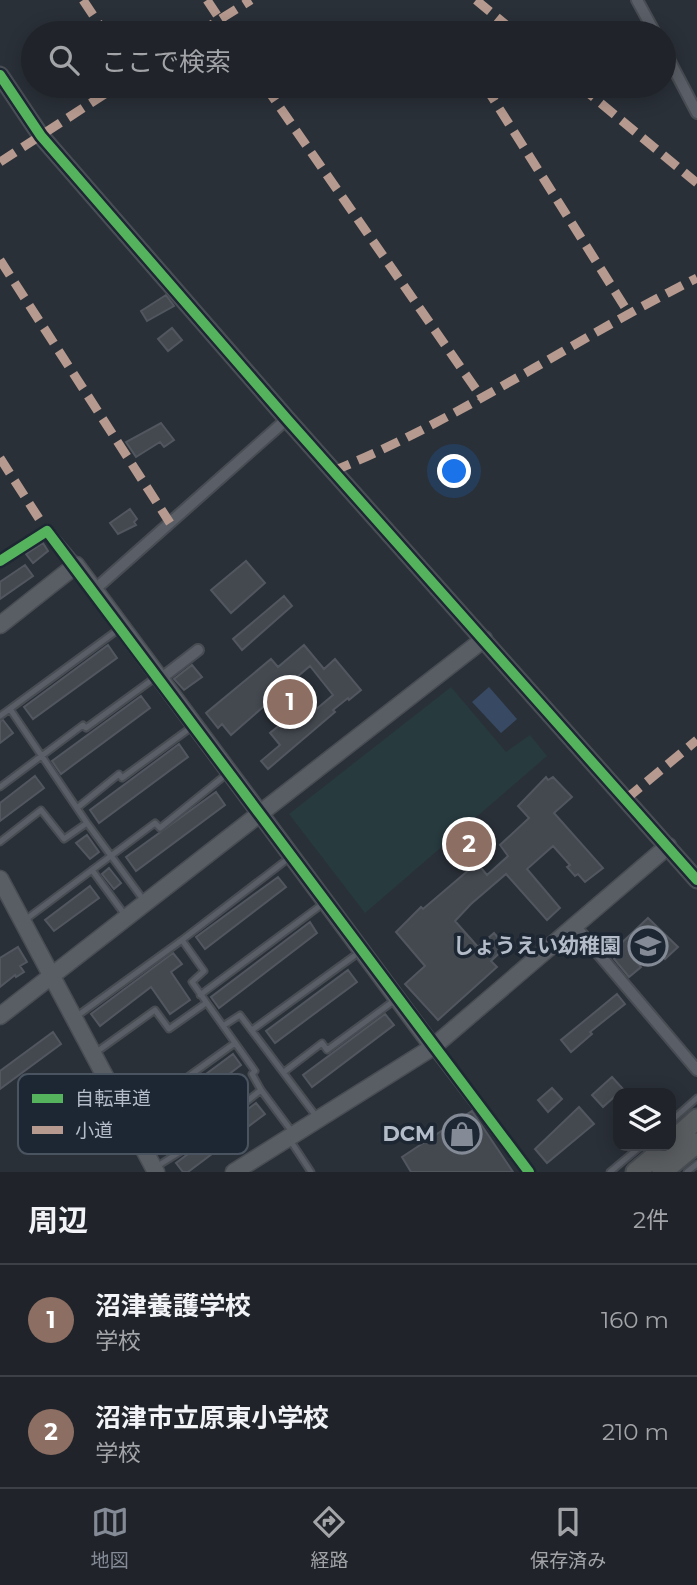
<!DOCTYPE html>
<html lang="ja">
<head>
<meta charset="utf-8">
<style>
	:root { --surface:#20242a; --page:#2d3036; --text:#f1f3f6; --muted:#a2a4a8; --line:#3d4147; --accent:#848b96 }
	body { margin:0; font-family:Montserrat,"Noto Sans JP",sans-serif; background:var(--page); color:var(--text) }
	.controls { position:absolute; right:21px; bottom:21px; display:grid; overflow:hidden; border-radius:14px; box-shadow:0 4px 18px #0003 }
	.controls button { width:63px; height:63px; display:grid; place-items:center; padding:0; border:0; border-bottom:2px solid var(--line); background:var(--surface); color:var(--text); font:35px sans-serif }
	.you { position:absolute; left:455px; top:472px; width:24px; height:24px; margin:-18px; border:5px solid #fff; border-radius:50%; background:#1a73e8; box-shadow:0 0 0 10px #1a73e833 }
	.badge { display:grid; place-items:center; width:46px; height:46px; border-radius:50%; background:var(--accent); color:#fff; font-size:23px; font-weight:700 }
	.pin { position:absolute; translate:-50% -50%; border:4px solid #fff; box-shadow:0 2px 7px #0006 }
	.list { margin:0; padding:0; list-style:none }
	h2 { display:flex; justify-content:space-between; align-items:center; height:91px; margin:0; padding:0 28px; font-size:30px }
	h2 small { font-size:23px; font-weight:400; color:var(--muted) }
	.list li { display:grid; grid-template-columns:46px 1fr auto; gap:21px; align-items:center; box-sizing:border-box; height:112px; padding:0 28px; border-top:2px solid var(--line) }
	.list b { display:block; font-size:26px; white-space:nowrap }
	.list p { margin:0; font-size:23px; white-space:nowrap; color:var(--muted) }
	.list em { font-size:23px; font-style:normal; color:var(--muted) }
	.icon { flex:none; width:38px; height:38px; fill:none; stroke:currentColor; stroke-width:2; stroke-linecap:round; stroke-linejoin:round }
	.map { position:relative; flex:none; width:697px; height:1172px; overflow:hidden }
	.search { position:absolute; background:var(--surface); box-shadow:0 4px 18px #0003; left:21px; right:21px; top:21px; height:77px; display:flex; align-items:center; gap:18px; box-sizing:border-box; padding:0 24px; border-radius:38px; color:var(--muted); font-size:26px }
	.sheet { height:315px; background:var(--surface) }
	nav { display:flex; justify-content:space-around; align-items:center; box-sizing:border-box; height:98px; border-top:2px solid var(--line); background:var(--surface); font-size:19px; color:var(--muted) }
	nav a { display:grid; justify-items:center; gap:4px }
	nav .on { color:var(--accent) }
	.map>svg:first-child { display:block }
	.green { fill:#273a3e }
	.water { fill:#384963 }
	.building { fill:#444950; stroke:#52575f; stroke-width:2; fill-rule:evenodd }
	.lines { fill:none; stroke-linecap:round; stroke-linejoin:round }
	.lane-casing { stroke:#484c53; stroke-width:9 }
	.street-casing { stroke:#484c53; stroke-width:14 }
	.secondary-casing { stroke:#484c53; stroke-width:19 }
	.highway-casing { stroke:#474c53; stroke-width:23 }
	.lane { stroke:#5a5e66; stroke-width:5 }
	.street { stroke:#5a5e66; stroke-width:10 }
	.secondary { stroke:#595d64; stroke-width:16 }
	.highway { stroke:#5a5d60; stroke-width:19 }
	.quiet { stroke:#b69a8f; stroke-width:9; stroke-dasharray:18 9; stroke-linecap:butt }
	.cycleway-casing { stroke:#1d2633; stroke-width:15 }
	.cycleway { stroke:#56b35d; stroke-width:10 }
	.labels { text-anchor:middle; stroke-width:7; stroke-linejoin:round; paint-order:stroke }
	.poi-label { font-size:21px; font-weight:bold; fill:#b4bcc9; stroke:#1d2633; text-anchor:end }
	.key { fill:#1d2633; stroke:#4a5360; stroke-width:2 }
	.key-label { font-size:19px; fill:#b4bcc9 }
</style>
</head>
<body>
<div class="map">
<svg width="697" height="1172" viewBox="0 0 697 1172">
	<rect width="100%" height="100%" fill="#2a3038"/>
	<path class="green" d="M 451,687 L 506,752 L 530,735 L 547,756 L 365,913 L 289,814 Z"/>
	<path class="water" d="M 489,687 L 517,719 L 501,733 L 472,702 Z"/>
	<path class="building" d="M 166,295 L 174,306 L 147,321 L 141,311 Z
		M 172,328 L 182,340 L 168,351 L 158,339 Z
		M 161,423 L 174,440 L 164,447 L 160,442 L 136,457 L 126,442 Z
		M 130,509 L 137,519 L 134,522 L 136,525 L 118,534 L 110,523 Z
		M 43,543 L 48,551 L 33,563 L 26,554 Z
		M 246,561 L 265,583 L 231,613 L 211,590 Z
		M 25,565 L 33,576 L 0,599 L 0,582 Z
		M 284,596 L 292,606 L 242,650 L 233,639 Z
		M 108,645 L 117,658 L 33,719 L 24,707 Z
		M 304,645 L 324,669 L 335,659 L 361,690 L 349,700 L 348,698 L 333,710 L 335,712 L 268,769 L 261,761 L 280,745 L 270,733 L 286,720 L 270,701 L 231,735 L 222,724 L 218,728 L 206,713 L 271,659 L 278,667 ZM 310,666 L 333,695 L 301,722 L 277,694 Z
		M 192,665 L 202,677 L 184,690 L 174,679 Z
		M 141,696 L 150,708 L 61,774 L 52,761 Z
		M 3,720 L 13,733 L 0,743 L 0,721 Z
		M 179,744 L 188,757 L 99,823 L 90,810 Z
		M 35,776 L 44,788 L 0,821 L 0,803 Z
		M 546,777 L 548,780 L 553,777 L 572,797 L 554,813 L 603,868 L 585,882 L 578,874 L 575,876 L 567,867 L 570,865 L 553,846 L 527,869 L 560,908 L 547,920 L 506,874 L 471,904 L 455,921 L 478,947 L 494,933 L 506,947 L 491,961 L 497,967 L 438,1020 L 405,984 L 425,966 L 396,932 L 421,907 L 423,909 L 477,863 L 487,875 L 508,856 L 500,845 L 529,818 L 518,806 Z
		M 216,792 L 225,805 L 136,871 L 126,857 Z
		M 87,835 L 99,852 L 90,859 L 76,843 Z
		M 109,868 L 121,883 L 114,889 L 102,874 Z
		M 278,877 L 286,887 L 205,949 L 196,937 Z
		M 90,886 L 99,898 L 54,931 L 45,920 Z
		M 648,918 L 678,947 L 665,959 L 653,945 L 636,961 L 641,967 L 629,977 L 614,959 L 619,955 L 614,950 Z
		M 310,922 L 317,933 L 219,1008 L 211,997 Z
		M 18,947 L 27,962 L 20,966 L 24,972 L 16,977 L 15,975 L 0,987 L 0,958 Z
		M 173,953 L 182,964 L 171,972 L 190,1000 L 170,1014 L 151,987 L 100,1026 L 91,1014 Z
		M 348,970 L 357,982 L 275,1043 L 266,1031 Z
		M 617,994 L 625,1004 L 590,1032 L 592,1034 L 571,1052 L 561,1040 Z
		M 385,1014 L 394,1025 L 312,1087 L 303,1075 Z
		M 53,1032 L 61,1044 L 0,1089 L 0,1071 Z
		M 233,1054 L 241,1065 L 159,1127 L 151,1115 Z
		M 612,1077 L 623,1089 L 603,1107 L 592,1095 Z
		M 552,1088 L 562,1099 L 548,1112 L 538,1100 Z
		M 256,1103 L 265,1114 L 188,1172 L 183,1172 L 176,1163 Z
		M 579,1107 L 594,1124 L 547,1163 L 535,1149 Z
		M 472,1111 L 513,1172 L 411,1172 L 402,1157 Z"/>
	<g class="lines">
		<g class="lane-casing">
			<path id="lane" d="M 10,709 L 87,823
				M 0,716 L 119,629
				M 0,787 L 83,725 L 86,728 L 156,677
				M 77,808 L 119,774 L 122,778 L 193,726
				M 0,842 L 41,810 L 64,839 L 87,823 L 145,902
				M 92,870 L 125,915
				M 25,920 L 155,823 L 160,828 L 228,773
				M 200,995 L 324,903
				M 77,1016 L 182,940
				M 223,1026 L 240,1015 L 316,1116
				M 252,1030 L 354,956
				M 95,1053 L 155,1010 L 169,1029 L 206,1003
				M 284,1072 L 322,1043 L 327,1050 L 395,1000
				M 261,1090 L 293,1133
				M 129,1119 L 235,1043
				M 671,1121 L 697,1098
				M 290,1140 L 311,1172
				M 156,1167 L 194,1143 L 261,1090 L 252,1074 L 255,1071 L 192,982 L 204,971 L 182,940 L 289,858
				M 610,1172 L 641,1146
				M 687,1172 L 697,1164"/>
		</g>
		<g class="street-casing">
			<path id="street" d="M 637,0 L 655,33
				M 664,50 L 697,113
				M 0,561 L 47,531 L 76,565
				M 93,591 L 287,419
				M 159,680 L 198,650
				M 575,926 L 697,1070
				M 433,1047 L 529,1172"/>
		</g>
		<g class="secondary-casing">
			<path id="secondary" d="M 0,75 L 41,136 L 287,419 L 697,880
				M 0,625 L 76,565 L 433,1047
				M 0,879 L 156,1172
				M 0,1016 L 484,639
				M 234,1172 L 433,1047 L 668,846"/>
		</g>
		<g class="highway-casing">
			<path id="highway" d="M 671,1142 L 697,1119
				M 636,1172 L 667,1146
				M 662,1172 L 697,1143"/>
		</g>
		<use href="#lane" class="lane"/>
		<use href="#street" class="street"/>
		<use href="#secondary" class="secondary"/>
		<use href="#highway" class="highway"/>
		<path class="quiet" d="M 83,0 L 105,33
			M 207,0 L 229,33
			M 476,0 L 516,33
			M 198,33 L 251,0
			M 265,86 L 482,398
			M 485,86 L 628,312
			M 580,86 L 697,183
			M 0,162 L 117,86
			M 0,260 L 170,523
			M 0,458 L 47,531
			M 333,471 C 461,419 574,339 697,278
			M 626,799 L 697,740"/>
		<g class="cycleway-casing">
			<path id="cycleway" d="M 0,75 L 41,136 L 287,419 L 697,880
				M 0,561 L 47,531 L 529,1172"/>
		</g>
		<use href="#cycleway" class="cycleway"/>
	</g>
	<defs>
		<g id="school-ring" transform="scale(2.0125)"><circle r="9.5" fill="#1d2633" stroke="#848b96" stroke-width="1.5"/><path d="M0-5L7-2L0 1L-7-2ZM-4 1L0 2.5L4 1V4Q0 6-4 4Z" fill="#848b96"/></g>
		<g id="shop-ring" transform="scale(2.0125)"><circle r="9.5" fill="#1d2633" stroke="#848b96" stroke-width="1.5"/><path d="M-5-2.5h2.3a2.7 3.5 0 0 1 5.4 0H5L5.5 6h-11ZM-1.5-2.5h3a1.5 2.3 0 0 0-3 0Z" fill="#848b96"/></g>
	</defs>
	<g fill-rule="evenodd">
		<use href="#school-ring" x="648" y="946"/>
		<use href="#shop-ring" x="462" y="1134"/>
	</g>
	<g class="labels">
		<g class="poi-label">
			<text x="621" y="953">しょうえい幼稚園</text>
			<text x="435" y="1141">DCM</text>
		</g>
	</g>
	<rect x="18" y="1074" width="230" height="80" rx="10" class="key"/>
	<rect x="32" y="1094" width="31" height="9" fill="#56b35d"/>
	<rect x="32" y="1126" width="31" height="8" fill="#b69a8f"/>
	<g class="key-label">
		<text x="75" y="1105">自転車道</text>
		<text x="75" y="1137">小道</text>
	</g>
</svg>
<div class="controls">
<button><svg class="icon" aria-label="layers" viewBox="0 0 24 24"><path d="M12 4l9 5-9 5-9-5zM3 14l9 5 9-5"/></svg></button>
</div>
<div class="you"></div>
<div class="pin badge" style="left:290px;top:702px;background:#8d6e63">1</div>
<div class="pin badge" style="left:469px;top:844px;background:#8d6e63">2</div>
<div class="search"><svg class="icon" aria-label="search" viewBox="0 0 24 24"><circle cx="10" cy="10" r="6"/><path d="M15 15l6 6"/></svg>ここで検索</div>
</div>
<section class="sheet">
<h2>周辺<small>2件</small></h2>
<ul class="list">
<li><span class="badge" style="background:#8d6e63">1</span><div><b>沼津養護学校</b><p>学校</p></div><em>160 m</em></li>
<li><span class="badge" style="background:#8d6e63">2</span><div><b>沼津市立原東小学校</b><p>学校</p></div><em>210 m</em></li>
</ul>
</section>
<nav>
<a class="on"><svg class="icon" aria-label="map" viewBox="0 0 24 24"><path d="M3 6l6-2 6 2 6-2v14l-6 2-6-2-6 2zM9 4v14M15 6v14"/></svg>地図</a>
<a><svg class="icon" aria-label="directions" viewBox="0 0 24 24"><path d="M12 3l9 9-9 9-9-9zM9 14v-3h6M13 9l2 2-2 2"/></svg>経路</a>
<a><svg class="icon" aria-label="saved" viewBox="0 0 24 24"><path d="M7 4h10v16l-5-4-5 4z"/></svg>保存済み</a>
</nav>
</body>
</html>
